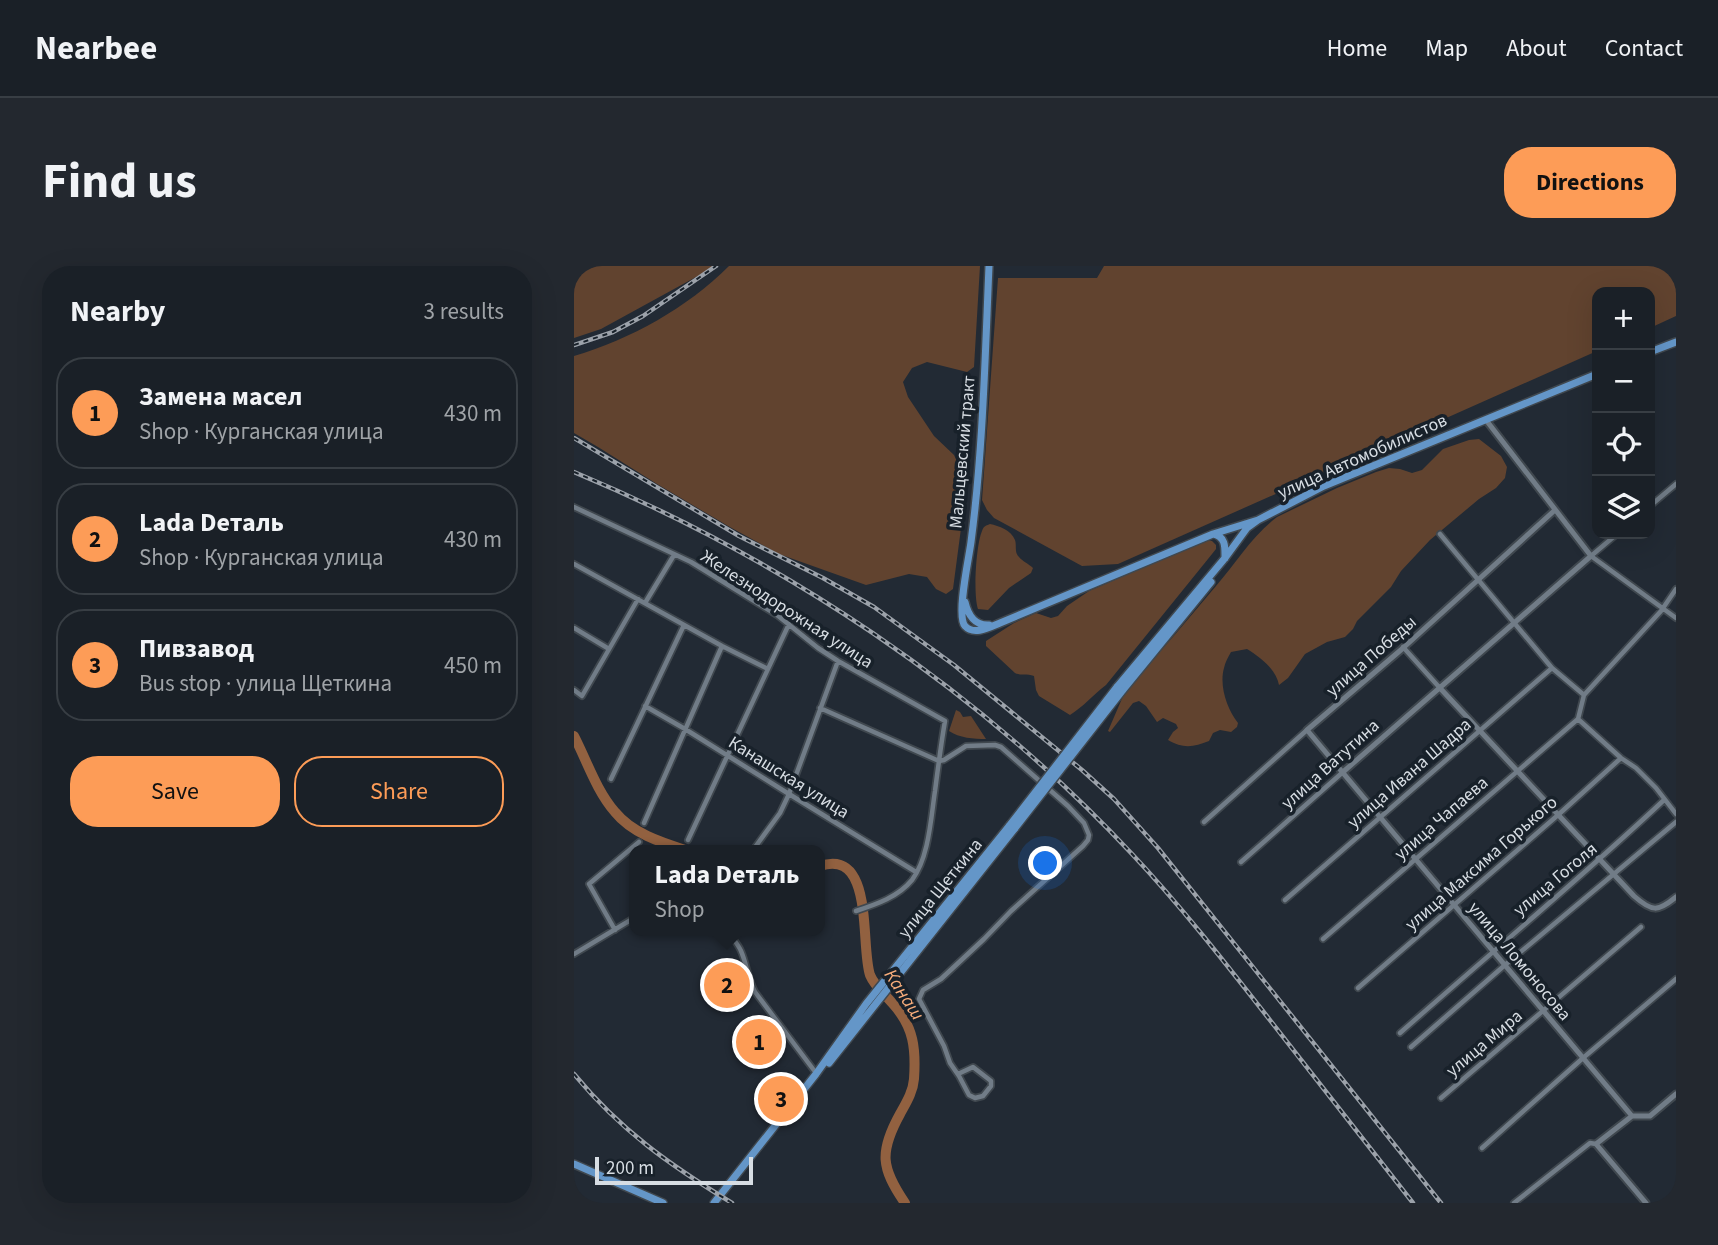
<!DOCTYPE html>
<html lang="en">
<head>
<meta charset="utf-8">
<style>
	:root { --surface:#1a2027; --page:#23282f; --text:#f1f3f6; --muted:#9fa3a7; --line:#383e44; --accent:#fd9c57 }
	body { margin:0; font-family:"Source Sans 3",sans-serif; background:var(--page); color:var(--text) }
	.controls { position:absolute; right:21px; top:21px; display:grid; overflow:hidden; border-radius:14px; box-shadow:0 7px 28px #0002 }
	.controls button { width:63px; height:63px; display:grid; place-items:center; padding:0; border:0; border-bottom:2px solid var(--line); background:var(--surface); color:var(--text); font:35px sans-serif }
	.scale { position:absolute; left:21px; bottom:18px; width:158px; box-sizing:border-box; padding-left:7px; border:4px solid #d7dde3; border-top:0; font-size:19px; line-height:24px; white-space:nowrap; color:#d7dde3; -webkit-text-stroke:5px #18212a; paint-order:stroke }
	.you { position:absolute; left:472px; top:598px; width:24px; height:24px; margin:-18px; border:5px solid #fff; border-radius:50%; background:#1a73e8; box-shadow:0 0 0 10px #1a73e833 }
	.badge { display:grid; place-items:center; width:46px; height:46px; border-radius:50%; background:var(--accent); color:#111; font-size:23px; font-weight:700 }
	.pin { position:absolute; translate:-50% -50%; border:4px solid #fff; box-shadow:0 2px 7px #0006 }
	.popup { position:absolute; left:55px; top:579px; width:196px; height:91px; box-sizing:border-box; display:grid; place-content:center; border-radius:14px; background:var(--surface); filter:drop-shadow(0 2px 5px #0005); font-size:23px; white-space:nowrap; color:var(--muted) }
	.popup b { font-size:26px; color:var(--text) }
	.popup::after { content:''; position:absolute; left:50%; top:100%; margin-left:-14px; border:14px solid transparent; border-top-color:var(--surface) }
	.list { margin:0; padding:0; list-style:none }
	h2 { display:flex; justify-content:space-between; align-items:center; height:91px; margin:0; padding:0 28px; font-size:30px }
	h2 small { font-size:23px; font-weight:400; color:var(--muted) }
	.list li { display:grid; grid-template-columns:46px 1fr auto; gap:21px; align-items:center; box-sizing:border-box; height:112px; margin:0 14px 14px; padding:0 14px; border:2px solid var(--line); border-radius:28px }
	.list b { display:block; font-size:26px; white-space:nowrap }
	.list p { margin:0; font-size:23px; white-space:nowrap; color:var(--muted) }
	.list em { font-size:23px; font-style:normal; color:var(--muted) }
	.actions { display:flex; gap:14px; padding:21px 28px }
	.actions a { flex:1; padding:16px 0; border:2px solid var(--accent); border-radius:28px; text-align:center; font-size:24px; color:var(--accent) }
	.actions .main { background:var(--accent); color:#111 }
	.icon { flex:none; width:38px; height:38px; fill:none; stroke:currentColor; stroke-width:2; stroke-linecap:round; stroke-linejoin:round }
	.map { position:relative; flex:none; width:1102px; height:937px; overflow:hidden; border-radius:28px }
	header { display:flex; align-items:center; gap:42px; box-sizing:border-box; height:98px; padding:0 35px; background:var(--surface); border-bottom:2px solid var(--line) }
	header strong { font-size:33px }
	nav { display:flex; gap:38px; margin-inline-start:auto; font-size:24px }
	.intro { display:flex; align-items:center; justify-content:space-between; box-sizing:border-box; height:168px; padding:0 42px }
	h1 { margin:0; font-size:49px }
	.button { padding:18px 32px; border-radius:28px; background:var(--accent); color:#111; font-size:24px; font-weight:700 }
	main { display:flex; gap:42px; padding:0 42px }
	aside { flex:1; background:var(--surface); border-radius:28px; box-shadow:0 7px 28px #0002 }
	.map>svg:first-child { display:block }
	.green { fill:#61432f }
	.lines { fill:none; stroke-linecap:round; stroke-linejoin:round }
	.river { stroke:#926140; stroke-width:10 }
	.minor-casing { stroke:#40484f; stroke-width:8 }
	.tertiary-casing { stroke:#40484f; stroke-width:9 }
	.primary-casing { stroke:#40484f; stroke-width:10 }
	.minor { stroke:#717c87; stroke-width:4.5 }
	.tertiary { stroke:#717c87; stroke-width:5 }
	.primary { stroke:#6496c8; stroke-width:7 }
	.rail-casing { stroke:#9ca2aa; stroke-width:4.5 }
	.rail { stroke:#18212a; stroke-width:2; stroke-dasharray:5; stroke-linecap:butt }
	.primary-bridge-casing { stroke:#40484f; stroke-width:10; stroke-linecap:butt }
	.primary-bridge { stroke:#6496c8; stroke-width:7 }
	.labels { text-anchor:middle; stroke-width:7; stroke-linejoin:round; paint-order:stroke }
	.street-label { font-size:18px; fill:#d7dde3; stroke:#18212a }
	.water-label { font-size:19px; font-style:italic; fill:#f8ad7b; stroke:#18212a }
</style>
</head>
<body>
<header>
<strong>Nearbee</strong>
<nav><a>Home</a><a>Map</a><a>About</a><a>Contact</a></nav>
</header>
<div class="intro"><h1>Find us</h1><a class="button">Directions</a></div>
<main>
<aside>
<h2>Nearby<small>3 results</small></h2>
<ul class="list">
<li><span class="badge">1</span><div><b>Замена масел</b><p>Shop · Курганская улица</p></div><em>430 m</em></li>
<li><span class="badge">2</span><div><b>Lada Dеталь</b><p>Shop · Курганская улица</p></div><em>430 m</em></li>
<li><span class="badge">3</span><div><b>Пивзавод</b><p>Bus stop · улица Щеткина</p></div><em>450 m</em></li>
</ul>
<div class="actions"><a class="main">Save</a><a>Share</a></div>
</aside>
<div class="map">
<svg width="1102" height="937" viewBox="0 0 1102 937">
	<rect width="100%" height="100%" fill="#222a34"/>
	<path class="green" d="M 0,0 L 142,0 L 27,63 L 0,72 Z
		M 155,0 L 406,0 L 400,101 L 393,106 L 353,96 L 338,102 L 329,116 L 334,131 L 360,170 L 380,189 L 393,217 L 379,323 L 372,328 L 362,323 L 353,311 L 335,308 L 292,319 L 205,288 L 154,260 L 83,218 L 24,181 L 0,167 L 0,90 C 57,73 113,42 155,0 Z
		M 530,0 L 1102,0 L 1102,50 L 1076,62 L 1076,26 L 1023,26 L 1023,85 L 544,298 L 508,300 L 420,252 L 413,244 L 408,234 L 424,12 L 523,12 Z
		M 905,173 L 927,190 L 933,201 L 931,212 L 922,222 L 905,233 L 856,274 L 827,305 L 817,321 L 783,355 L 779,363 L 771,371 L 753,376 L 731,388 L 714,412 L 705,419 C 702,403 686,391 673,383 L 657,386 C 654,391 651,397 650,402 C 645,420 653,443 664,457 L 663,461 L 657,466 L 646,464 L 639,467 L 635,475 C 620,481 609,483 594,474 L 599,466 L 604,462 L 602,458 L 589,452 L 583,456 L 572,440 L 565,435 L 559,437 L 536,466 L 534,465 L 550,428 L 560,415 C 588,384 615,352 642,320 C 662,297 678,270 703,251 L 763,222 L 802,206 L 815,202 L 826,203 L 838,207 L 848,204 L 869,183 L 895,174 Z
		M 416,258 C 425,260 437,264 441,274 C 443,280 440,286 445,291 C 448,295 455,298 459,302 L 457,307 L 435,322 L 414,344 L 404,343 C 399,329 402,279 408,265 C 410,260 411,260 416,258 Z
		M 633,274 L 638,275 L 642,279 L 642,283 L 634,293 L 532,419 C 519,429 509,441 496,449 L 465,430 L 462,424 L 460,410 C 453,407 447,410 441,407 L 412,380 L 412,375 L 440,357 L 462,347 L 477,352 L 484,350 L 493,340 L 515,325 Z
		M 382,444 L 386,446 L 389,451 L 397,450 L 412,473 C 400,473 385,472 375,465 Z"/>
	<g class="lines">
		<path class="river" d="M 0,470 C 13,495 22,524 41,546 C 58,567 86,576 111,584
			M 246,600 C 301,582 286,679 296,709 C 301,721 311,728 319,738 C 340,761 342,783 340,813 C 339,826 332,837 326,848 C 305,886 307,902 331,937"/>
		<g class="minor-casing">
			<path id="minor" d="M 1076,240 L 1102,218
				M 0,241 L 117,296 L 203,349 L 244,382 L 264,395 L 371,455 C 367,478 364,502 361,525 C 357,551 355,592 338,614 C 324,631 303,638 282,645
				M 866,268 L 978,402 L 1010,429 L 1004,453
				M 1043,268 L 1017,290 L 1102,352
				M 0,298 L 148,380 L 194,403
				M 71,337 L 100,289
				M 0,362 L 35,383
				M 829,381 L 865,421
				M 0,424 L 8,430 L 64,333
				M 1010,429 L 1087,345 L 1102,323
				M 71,440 L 111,463 L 215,528 L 342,606
				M 246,442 L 365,495 L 370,494 L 392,480 L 421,479 L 427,481 L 494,540 L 510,557 L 515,569 L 514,574 L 509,580 L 437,645 L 410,673 L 367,713 L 349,724 L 345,733 L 370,780 L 376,797 L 385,810 L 395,829 L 401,832 L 409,830 L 417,820 L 417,815 L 399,801 L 384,808
				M 1004,453 L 1047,492 L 1062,502 L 1082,522 L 1102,548
				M 37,513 L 110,359
				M 630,556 L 733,464
				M 70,557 L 148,380
				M 114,574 L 215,358
				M 179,584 L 206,547 L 215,528 L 264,395
				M 667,596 L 769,506
				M 711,634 L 978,402
				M 41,664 L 15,618 L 65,576
				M 154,665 C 158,672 164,678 167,685 C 173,699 174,713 181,726 L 242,807
				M 749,673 L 1004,453
				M 0,688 L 60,652
				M 784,722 L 984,549 L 1047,492
				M 826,767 C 914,689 1005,614 1090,534
				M 837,781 L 931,699 L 1102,556
				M 867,832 L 1067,661
				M 908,882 L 1009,792 L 1102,713
				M 940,937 L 1016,877 L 1022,878"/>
		</g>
		<g class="tertiary-casing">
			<path id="tertiary" d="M 981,244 L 828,383 L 733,464 L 806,551 L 1058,850
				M 865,421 L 1060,630 C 1078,646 1084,646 1102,631
				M 769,506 L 1017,290 L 912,154
				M 1058,850 L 1022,878 L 1072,937
				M 1058,850 L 1076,850 L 1102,828"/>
		</g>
		<g class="primary-casing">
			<path id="primary" d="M 415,0 C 411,92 409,185 397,276 C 395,292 382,350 391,360 C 400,370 416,361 426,357 L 639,268 L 684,254
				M 1076,86 L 1102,76
				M 640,268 C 652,271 651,282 651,292
				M 391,336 C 394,349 401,360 415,359
				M 543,421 L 651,292 L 673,262 L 684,254 L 750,220 L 1023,108
				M 548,425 L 637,316
				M 255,797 L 441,562
				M 0,898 L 89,937
				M 140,937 L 242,808 L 292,738 L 436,559"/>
		</g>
		<use href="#minor" class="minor"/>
		<use href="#tertiary" class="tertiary"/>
		<use href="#primary" class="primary"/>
		<g class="rail-casing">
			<path id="rail" d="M 0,79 L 39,66 L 69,50 L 142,0
				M 0,172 L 165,270 L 249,312 L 300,341 L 380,399 L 508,504 L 540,533 L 584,582 L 867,937
				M 0,206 C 209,293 403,422 558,588 C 606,639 649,694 692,749 C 741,812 790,874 839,937
				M 0,808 C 47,865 96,899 158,937"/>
		</g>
		<use href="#rail" class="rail"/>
		<g class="primary-bridge-casing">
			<path id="primary-bridge" d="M 436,559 L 543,421
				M 441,562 L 548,425"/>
		</g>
		<use href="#primary-bridge" class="primary-bridge"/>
	</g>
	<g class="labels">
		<g class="street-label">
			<text transform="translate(388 186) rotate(-85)" y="6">Мальцевский тракт</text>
			<text transform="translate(788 190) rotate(-24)" y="6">улица Автомобилистов</text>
			<text transform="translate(213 343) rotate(33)" y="6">Железнодорожная улица</text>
			<text transform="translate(797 390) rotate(-41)" y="6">улица Победы</text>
			<text transform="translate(756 498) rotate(-42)" y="6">улица Ватутина</text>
			<text transform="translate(835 507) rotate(-41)" y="6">улица Ивана Шадра</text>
			<text transform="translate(215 511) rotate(32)" y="6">Канашская улица</text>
			<text transform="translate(867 552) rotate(-41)" y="6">улица Чапаева</text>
			<text transform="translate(907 597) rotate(-41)" y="6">улица Максима Горького</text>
			<text transform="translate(981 613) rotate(-40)" y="6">улица Гоголя</text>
			<text transform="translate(366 622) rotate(-51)" y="6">улица Щеткина</text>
			<text transform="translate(946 695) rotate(50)" y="6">улица Ломоносова</text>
			<text transform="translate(910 777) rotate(-40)" y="6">улица Мира</text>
		</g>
		<g class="water-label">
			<text transform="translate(331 728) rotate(57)" y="7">Канаш</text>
		</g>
	</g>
</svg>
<div class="controls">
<button>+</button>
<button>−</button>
<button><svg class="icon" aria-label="locate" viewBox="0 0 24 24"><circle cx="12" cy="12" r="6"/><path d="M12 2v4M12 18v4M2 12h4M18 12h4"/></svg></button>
<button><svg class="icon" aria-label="layers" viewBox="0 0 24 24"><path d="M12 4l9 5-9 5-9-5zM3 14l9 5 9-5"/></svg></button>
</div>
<div class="scale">200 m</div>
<div class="you"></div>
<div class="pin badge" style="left:185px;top:776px">1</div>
<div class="pin badge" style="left:153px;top:719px">2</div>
<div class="popup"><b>Lada Dеталь</b>Shop</div>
<div class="pin badge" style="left:207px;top:833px">3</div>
</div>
</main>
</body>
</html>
